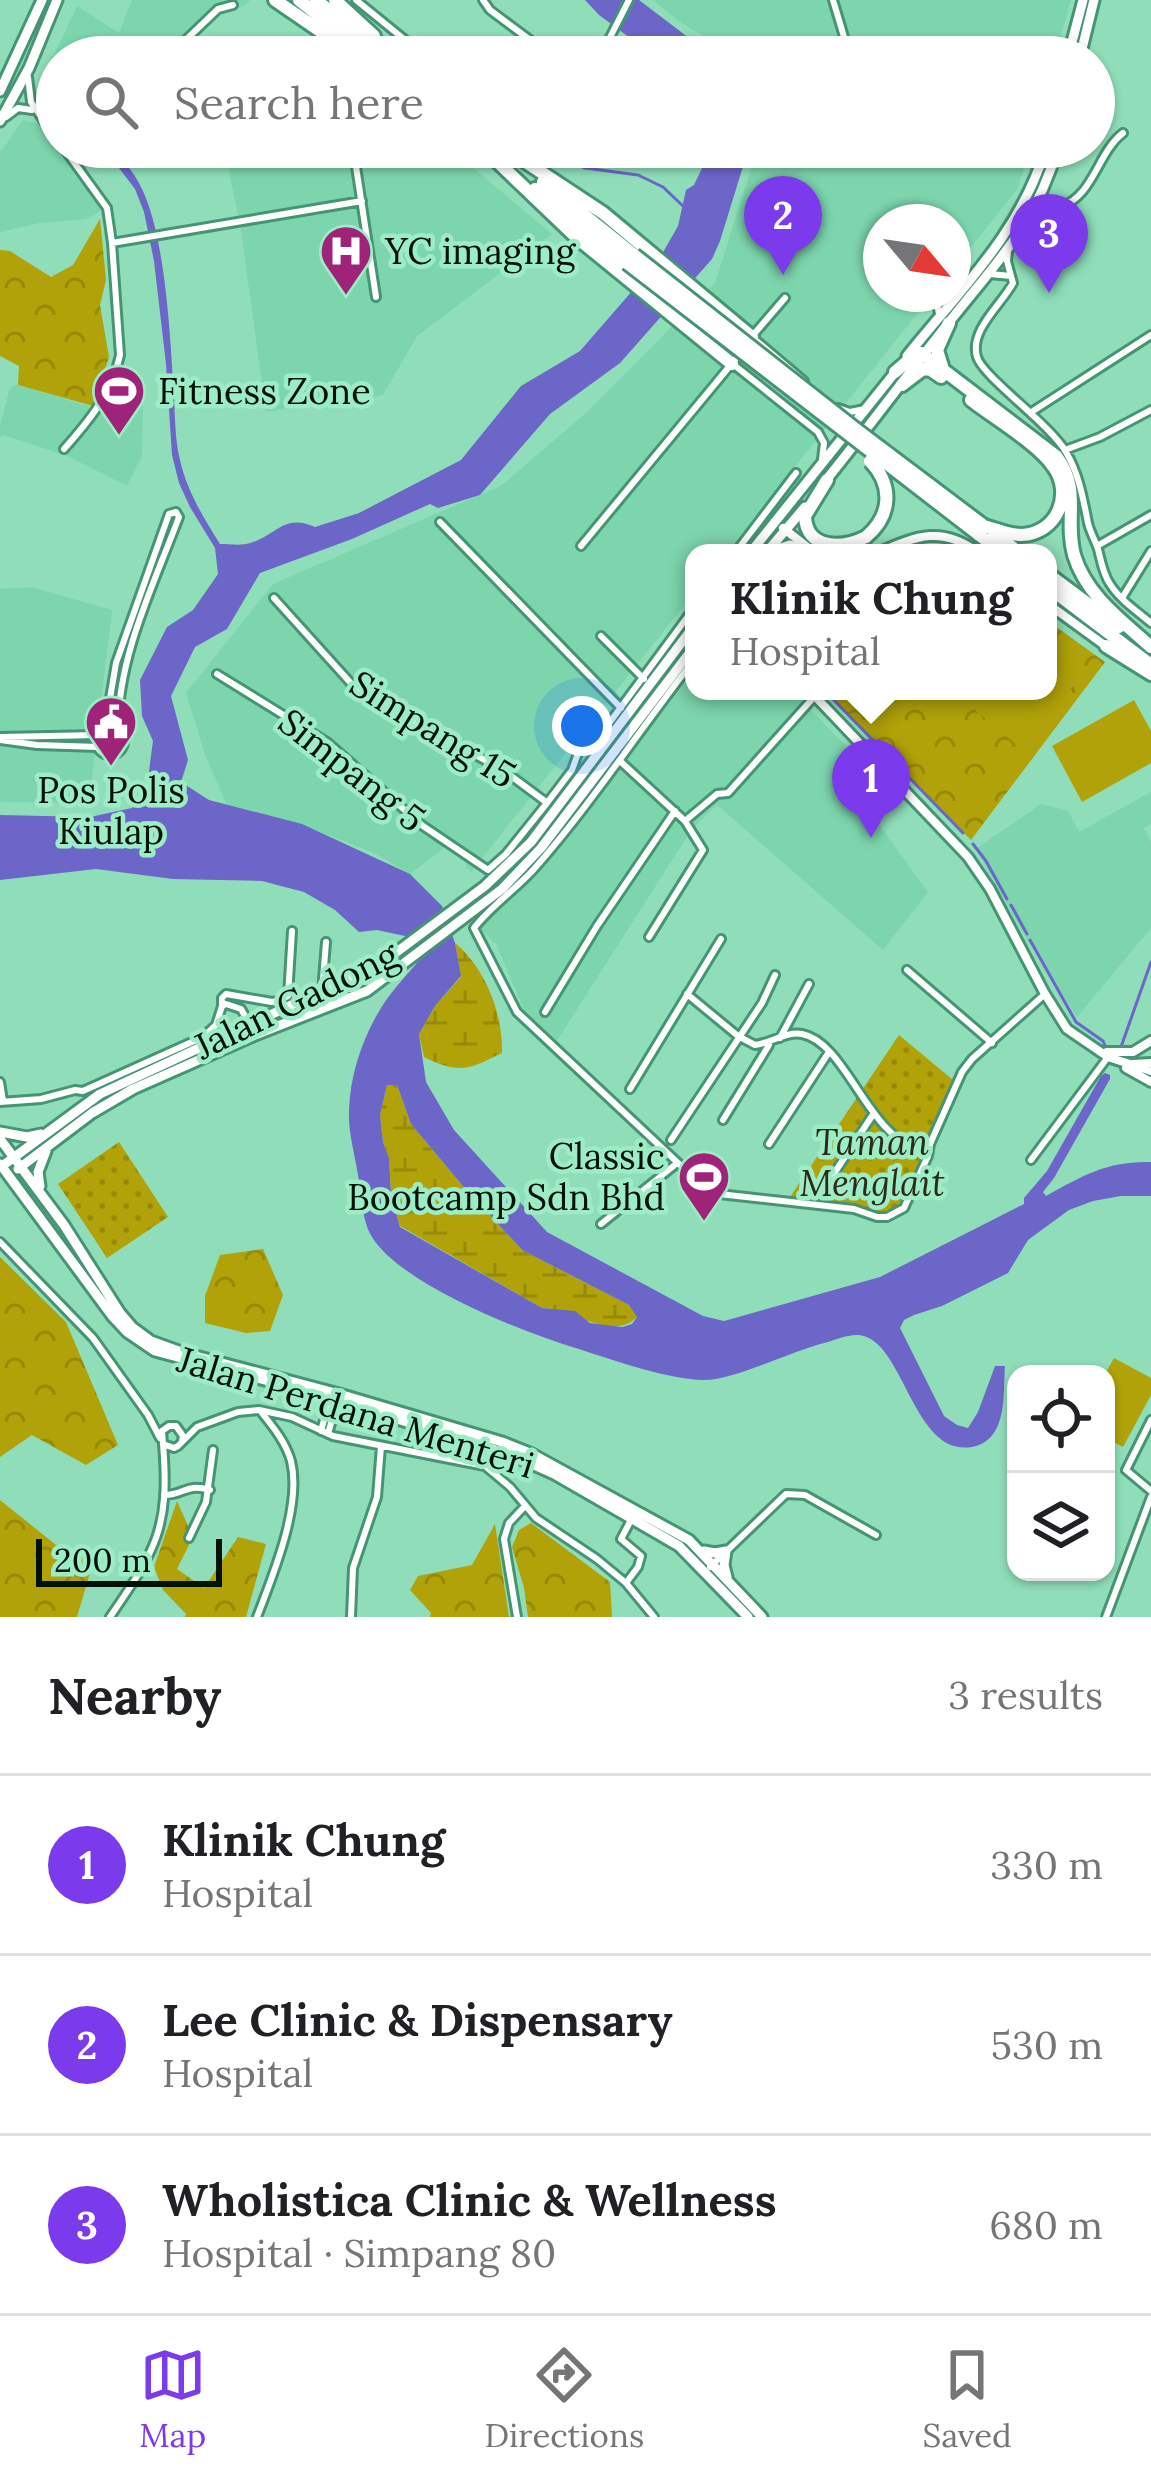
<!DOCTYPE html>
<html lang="en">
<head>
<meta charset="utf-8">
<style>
	:root { --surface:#fff; --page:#f6f6f6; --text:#202124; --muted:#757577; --line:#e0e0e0; --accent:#7c3aed }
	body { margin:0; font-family:Lora,serif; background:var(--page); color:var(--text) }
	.controls { position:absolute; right:36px; bottom:36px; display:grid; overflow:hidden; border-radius:24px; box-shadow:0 3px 9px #0004 }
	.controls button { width:108px; height:108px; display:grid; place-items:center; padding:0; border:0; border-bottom:3px solid var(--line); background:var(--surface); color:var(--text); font:60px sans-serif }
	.compass { position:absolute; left:863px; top:204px; width:108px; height:108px; border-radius:50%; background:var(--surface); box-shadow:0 3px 9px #0004; rotate:119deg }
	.scale { position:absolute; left:36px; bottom:30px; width:186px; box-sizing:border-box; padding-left:12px; border:6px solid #001108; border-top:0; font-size:33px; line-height:42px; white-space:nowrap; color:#001108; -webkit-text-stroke:9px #9cecc6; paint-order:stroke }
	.you { position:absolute; left:582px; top:726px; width:42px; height:42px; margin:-30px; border:9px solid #fff; border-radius:50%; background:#1a73e8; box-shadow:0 0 0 18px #1a73e833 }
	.badge { display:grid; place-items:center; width:78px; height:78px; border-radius:50%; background:var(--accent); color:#fff; font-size:39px; font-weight:700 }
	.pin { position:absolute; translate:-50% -99px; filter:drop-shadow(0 3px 6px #0008) }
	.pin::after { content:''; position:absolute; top:63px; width:42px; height:36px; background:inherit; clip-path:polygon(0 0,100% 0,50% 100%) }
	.popup { position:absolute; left:685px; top:544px; width:372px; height:156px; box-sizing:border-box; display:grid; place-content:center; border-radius:24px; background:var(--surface); filter:drop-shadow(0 3px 9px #0005); font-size:39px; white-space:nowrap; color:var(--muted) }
	.popup b { font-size:45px; color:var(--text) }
	.popup::after { content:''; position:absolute; left:50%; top:100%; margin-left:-24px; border:24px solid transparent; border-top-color:var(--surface) }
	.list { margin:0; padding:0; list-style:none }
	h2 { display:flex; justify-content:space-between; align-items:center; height:156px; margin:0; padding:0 48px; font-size:51px }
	h2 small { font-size:39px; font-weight:400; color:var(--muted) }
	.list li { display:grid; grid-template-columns:78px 1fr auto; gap:36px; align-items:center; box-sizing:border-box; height:180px; padding:0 48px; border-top:3px solid var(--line) }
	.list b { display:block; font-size:45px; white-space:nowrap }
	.list p { margin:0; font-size:39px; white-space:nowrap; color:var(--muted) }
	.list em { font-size:39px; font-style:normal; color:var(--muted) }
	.icon { flex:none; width:66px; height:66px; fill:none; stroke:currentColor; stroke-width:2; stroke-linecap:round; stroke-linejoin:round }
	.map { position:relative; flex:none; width:1151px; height:1617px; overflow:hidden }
	.search { position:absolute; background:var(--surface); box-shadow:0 3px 9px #0004; left:36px; right:36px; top:36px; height:132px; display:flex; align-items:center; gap:30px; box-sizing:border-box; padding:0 42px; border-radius:66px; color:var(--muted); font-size:45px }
	.sheet { height:696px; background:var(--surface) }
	nav { display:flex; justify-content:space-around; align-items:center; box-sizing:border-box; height:168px; border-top:3px solid var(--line); background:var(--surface); font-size:33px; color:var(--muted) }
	nav a { display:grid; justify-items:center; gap:6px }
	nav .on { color:var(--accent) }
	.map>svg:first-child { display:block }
	.built { fill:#7cd5ad }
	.grass { fill:url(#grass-dots) }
	.forest { fill:url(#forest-crowns) }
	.wetland { fill:url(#wetland-marsh) }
	.pitch { fill:#b0a208 }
	.water { fill:#6d66c9; fill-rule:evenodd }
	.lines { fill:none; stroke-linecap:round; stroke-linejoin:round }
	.stream { stroke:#6d66c9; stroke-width:3 }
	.street-casing { stroke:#459473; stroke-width:12 }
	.secondary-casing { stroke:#459473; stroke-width:14 }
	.primary-casing { stroke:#459473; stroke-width:15 }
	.highway-casing { stroke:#459473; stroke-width:18 }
	.street { stroke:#fff; stroke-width:6 }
	.secondary { stroke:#fff; stroke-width:8 }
	.primary { stroke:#fff; stroke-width:9 }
	.highway { stroke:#fff; stroke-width:12 }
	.highway-bridge-casing { stroke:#459473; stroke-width:18; stroke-linecap:butt }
	.highway-bridge { stroke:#fff; stroke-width:12 }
	.labels { text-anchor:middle; stroke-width:9; stroke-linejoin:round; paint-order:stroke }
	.poi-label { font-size:36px; fill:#001108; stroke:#9cecc6; text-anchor:start }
	.street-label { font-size:36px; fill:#001108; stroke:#9cecc6 }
	.park-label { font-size:36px; font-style:italic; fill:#2d2a15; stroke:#9cecc6 }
</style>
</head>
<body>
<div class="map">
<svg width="1151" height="1617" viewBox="0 0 1151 1617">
	<defs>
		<pattern id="grass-dots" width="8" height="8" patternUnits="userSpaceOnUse" patternTransform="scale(3)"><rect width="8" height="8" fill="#b0a208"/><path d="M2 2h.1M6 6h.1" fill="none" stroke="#968a07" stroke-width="1.8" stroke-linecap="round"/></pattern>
		<pattern id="forest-crowns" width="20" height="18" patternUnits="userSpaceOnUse" patternTransform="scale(3)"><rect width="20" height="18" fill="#b0a208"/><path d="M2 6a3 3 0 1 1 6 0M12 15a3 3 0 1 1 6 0" fill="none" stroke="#968a07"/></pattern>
		<pattern id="wetland-marsh" width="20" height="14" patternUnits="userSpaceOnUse" patternTransform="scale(3)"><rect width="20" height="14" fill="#b0a208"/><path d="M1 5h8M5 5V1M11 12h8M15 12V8" fill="none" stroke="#968a07"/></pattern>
	</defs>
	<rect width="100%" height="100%" fill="#8fdeb9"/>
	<path class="built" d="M 132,0 L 250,0 L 244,6 L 219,15 L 176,57 L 57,57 L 57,94 L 41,83 L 77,6 L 119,33 Z
		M 653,0 L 1071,0 L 1055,57 L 737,57 L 677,20 Z
		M 23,120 L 39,124 L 101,202 L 100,211 L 86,219 L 39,223 L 0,232 L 0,153 Z
		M 224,147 L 359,147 L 364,170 L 405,147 L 448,147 L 552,234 L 417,336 L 383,395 L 266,412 L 241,230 Z
		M 758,147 L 1030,147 L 1018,188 L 953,270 L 953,222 L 881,222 L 881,294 L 933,294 L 726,553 L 694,553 L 694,593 L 589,725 L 590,727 L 577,739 L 471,872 L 466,866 L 467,863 L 445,847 L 410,874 L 374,853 L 310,828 L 227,805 L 207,760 L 186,693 L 273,584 L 501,486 L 586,413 L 715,283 Z
		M 17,385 L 102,410 L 114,388 L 143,403 L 142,457 L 127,486 L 65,455 L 3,435 L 0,438 L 0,425 L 9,391 L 12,386 Z
		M 31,587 L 112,610 L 89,803 L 0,802 L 0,589 Z
		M 694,671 L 694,691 L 792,691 L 861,761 L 843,775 L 928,892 L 883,950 L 717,805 L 692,829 L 556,1042 L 525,1012 L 496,944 L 479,928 L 537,875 Z
		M 1151,792 L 1151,824 L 1144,828 L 1151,842 L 1151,928 L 1077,1017 L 1029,943 L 976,849 L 1041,804 L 1068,811 L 1079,832 Z"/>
	<path class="grass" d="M 899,1035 L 959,1085 L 901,1214 L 788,1200 Z
		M 119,1142 L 168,1217 L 107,1258 L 58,1184 Z"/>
	<path class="forest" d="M 100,219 L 106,280 L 100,305 L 109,357 L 93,406 L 18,385 L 19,366 L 0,356 L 0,250 L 10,251 L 51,277 L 73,265 Z
		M 1048,621 L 1105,662 L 971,840 L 824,692 L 1048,691 Z
		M 263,1249 L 283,1295 L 270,1331 L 246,1333 L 205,1323 L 205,1296 L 220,1255 Z
		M 0,1257 L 66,1322 L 118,1445 L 86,1465 L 32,1435 L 0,1457 Z
		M 0,1500 L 56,1545 L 95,1556 L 77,1617 L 0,1617 Z
		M 177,1501 L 193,1537 L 177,1569 L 204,1588 L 238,1537 L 266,1544 L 246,1617 L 185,1617 L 186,1614 L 163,1590 L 154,1567 Z
		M 531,1523 L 610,1582 L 612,1617 L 528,1617 L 524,1588 L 512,1547 L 519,1530 Z
		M 495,1524 L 509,1617 L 430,1617 L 431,1613 L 410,1590 L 418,1576 L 472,1565 Z"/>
	<path class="wetland" d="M 455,943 C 486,969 503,1014 502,1053 C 468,1070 459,1074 424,1057 L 419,1034 L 435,1006 L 461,977 Z
		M 387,1085 L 397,1085 L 411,1124 L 462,1185 L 522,1250 L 629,1305 L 638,1316 C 614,1343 571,1308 542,1308 L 400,1226 L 391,1194 L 389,1159 L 383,1142 L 380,1115 Z"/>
	<path class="pitch" d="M 1048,649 L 1081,676 L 1022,749 L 975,710 L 990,691 L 1048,691 Z
		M 1134,700 L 1151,731 L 1151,763 L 1082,802 L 1052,746 Z
		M 1114,1358 L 1151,1378 L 1151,1395 L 1123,1447 L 1106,1438 L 1105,1374 Z"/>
	<path class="water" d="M 585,0 L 639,0 L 714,57 L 656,57 L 599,15 Z
		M 103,147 L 112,147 C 122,159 133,171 140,185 C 166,234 170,338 174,395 C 175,417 175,440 180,460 C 187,491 203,517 220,544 C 229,544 242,546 250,543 C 277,535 284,513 315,527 L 359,513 L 461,460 L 521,386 L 580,351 L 633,290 L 662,254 L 678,226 L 686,190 L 694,185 L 712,147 L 749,147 L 720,241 L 712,259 L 620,363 L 550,414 L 480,495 L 438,508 L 430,504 L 352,539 L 260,573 L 227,629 L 195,647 L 171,696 L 188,760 L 181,782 L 209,800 L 302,824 L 410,874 L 442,906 L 455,943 L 461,976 L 435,1006 L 419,1034 L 426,1082 L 454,1130 L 547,1232 L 703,1316 L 724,1321 L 880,1277 L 1024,1204 L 1024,1198 L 1047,1171 L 1101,1076 L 1105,1073 L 1110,1075 L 1110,1079 L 1054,1178 L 1043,1192 L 1046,1196 C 1084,1175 1107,1161 1151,1162 L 1151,1196 L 1121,1196 L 1093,1201 L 1069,1210 L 1028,1240 L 1008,1273 L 942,1306 L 914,1315 L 904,1320 L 900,1328 L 944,1416 L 957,1425 L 968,1428 L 978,1412 L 995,1366 L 1005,1366 C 1003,1392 1008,1437 976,1446 C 913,1463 905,1339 859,1335 C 848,1334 835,1340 824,1343 C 792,1351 730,1382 702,1380 C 661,1378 608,1358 569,1346 C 518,1330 400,1283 372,1237 C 362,1221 361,1193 358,1175 C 355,1155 348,1132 349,1111 C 350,1075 362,1039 381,1008 C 392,990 408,974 421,958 L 405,936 L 377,930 L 359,932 L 335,910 L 304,892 L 262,881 L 173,879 L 96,869 L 0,880 L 0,815 L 90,817 L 132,808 L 147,786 L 153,741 L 142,716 L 140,680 L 167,627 L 193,610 L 218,574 L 215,548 L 190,507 L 179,483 L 172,455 L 166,364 L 154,261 L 144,212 L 135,189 ZM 387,1085 L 397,1085 L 411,1124 L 462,1185 L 522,1250 L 629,1305 L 637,1317 L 632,1324 L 622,1327 L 590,1323 L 575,1311 L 542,1308 L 400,1227 L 391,1194 L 389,1158 L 383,1142 L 380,1115 Z"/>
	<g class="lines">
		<path class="stream" d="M 394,45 L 410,57
			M 533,147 L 585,168 L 638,175 L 663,187 L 684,207
			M 828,694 L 963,833
			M 973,844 L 986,861 L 1007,899
			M 1011,905 L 1027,934
			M 1030,940 L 1076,1022 L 1103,1041 L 1105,1046
			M 1121,1047 L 1151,962"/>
		<g class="street-casing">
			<path id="street" d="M 356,0 L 426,57
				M 483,0 L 490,10 L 553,57
				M 833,0 L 850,57
				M 168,57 L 218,9 L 233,5
				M 600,57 L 629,0
				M 28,77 L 31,102 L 57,140
				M 41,116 L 57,123
				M 6,117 L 18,108 L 32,110
				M 63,147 L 107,208 L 112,243 L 120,355 C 112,393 89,421 64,449
				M 353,147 L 376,297
				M 1039,199 L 1060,207 C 1094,196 1097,153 1123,133
				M 1025,225 L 1040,255
				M 112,243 L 362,201
				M 1008,252 L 1007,261 L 1011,276
				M 990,274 L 1011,276 L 1013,283 C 1002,304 969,330 977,357 C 983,377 1049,423 1066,452 C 1079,474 1083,498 1088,523 C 1090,532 1095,540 1098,549 C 1101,561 1103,574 1110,584 C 1120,600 1137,611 1151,623
				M 935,294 L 939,314
				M 754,334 L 785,298
				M 752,337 L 804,381
				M 734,365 L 818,432 L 824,443 L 822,459
				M 838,408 L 850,412 L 865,409
				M 1033,411 L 1151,335
				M 1065,450 L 1100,437 L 1151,410
				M 440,522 L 621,708
				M 581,546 L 743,350
				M 1097,546 L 1151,515
				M 735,553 L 796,473
				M 274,598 L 357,690 L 503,770 L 546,802
				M 1122,598 L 1151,551
				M 601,636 L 644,679
				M 694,660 C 640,729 592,803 534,869 C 515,890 491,906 474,928 L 517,1012 L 710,1193 L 854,1209 L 877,1217 L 887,1217 L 904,1208 L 928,1156 L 930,1144 L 962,1072 L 972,1059 L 1045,994
				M 217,674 L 327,742 L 423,826 L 488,870 L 506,854 L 547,803 L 572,770 L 581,745 L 610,722 L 694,608
				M96 741a14 14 0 1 1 28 0a14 14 0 1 1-28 0Z
				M 105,728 L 116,663 L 169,514 L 176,512 L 179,517 C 154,584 118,656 118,729
				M 0,737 L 98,735
				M 0,740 L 37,745 L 98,747
				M 620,761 L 685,821 L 703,850 L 649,937
				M 685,821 L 717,794 L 728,793 L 814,697
				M 907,970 L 992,1043
				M 322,992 L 326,942
				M 687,994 L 738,1036 L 755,1045 C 771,1043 787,1031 802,1034 C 845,1042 867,1133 916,1148 L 930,1144
				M 222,1006 L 222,998 L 226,994 L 272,1002 L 279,1001 L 288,996 L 292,931
				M 545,1012 L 597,926 L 675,811
				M 780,1038 L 809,984
				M 0,1082 L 3,1101
				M 630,1089 L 721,939
				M 0,1102 L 41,1099 L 75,1090 L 83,1091 L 203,1037 L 216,1025 L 222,1006 L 226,1004 L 241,1009 L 250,1025
				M 723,1120 L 769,1045
				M 671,1140 L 762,1003 L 775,975
				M 769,1144 L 829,1052
				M 1031,1160 L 1108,1057
				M 831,1178 L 874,1113
				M 601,1224 L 676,1164
				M 0,1242 L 93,1338 L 148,1415 L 160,1438
				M 1151,1420 L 1126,1470 L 1151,1491
				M 321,1431 L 331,1394
				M 328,1434 L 339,1394
				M 182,1441 L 183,1436 L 176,1426 L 169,1426 L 162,1431 L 163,1444 L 174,1448 L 178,1446 L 197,1427 L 238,1412 L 259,1410 L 292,1417 L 333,1436 L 485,1466 L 510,1487 L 536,1518 L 597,1559 L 626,1583 L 654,1617
				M 164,1495 C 185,1495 185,1483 210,1490
				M 189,1538 L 206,1502 L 213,1450
				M 710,1567 L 786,1494 L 805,1495 L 876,1535
				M 626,1583 L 638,1567 L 641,1556 L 621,1539 L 632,1518
				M 110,1617 C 156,1550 170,1528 163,1444
				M 257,1617 C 273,1575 302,1506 291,1461 C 286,1443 274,1428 262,1413
				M 351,1617 L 353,1568 L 377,1497 L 381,1446
				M 517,1617 L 504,1539 L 509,1523 L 525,1506
				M 1106,1617 L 1151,1497"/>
		</g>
		<g class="secondary-casing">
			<path id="secondary" d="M 783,528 L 815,553
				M 877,553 C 917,536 941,525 979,553
				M 1048,604 L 1107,647
				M 810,691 L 968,857 L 990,889 L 1045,994 L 1067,1029 L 1108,1057 L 1151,1071
				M 1107,1052 L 1133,1052 L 1151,1041
				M 1133,1064 L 1151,1063
				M 1126,1068 L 1151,1082"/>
		</g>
		<g class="primary-casing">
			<path id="primary" d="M 1068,57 L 1083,0
				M 1080,57 L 1094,0
				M 0,91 L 42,0
				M 0,121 L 29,68 L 57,0
				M 907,356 C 960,290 1022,231 1046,147
				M 823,484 C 866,431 907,375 950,321 C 999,259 1035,226 1058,147
				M 771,551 L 790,545 L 810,550
				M 750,553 L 897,370
				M 766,553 L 805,507
				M 581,745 L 602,747
				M 0,1132 L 27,1137 L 41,1134
				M 0,1139 L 64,1225 L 120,1313 L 132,1327 L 151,1341 L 184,1353 L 339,1394 L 502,1442 L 532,1454 L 689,1540 L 762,1617
				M 0,1164 L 113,1317 L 127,1332 L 155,1351 L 291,1387
				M 2,1166 L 100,1094 L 382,963 L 485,886 L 531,842 L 694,626
				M 18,1169 L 92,1113 L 133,1089 L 255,1035 L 367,991 L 502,889 L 541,848 L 694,647
				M 40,1186 L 38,1172 L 46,1151
				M 347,1403 L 514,1456 L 556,1475 L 679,1546 L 748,1617
				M 704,1551 L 715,1553 L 726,1551 L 724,1565 L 727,1577"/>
		</g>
		<g class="highway-casing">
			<path id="highway" d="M 275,0 L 358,57
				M 299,0 L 371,57
				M 316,0 L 388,57
				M 335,0 L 374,36
				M 482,147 L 576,237 L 732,364
				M 503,147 L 603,213 L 752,337
				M 543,182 L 634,255
				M 535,189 L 627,263
				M 942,366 L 937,350 L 949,323
				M 895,372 L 917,353 L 921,353 L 1056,456 C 1082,490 1064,518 1074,555 C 1086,595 1121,620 1151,647
				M 902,385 L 923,369 L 931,370 L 941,377
				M 971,400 C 994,418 1038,444 1053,466 C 1074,494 1057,534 1021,535 C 1008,535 996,529 984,526
				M 827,480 L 805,516 C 806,550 842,549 866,537
				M 978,534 L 1003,553
				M 994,534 L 1020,553
				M 1048,574 L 1119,627
				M 1048,587 L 1151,665
				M 1106,646 L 1151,674"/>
		</g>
		<use href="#street" class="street"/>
		<use href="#secondary" class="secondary"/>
		<use href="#primary" class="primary"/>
		<use href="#highway" class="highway"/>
		<g class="highway-bridge-casing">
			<path id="highway-bridge" d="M 634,255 L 858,431 L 984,526
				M 627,263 L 978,534
				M 866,537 C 892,515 893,485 870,461"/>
		</g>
		<use href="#highway-bridge" class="highway-bridge"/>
	</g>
	<defs>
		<g id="hospital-pin" transform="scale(2.7)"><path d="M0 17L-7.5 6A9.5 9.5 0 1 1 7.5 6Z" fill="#9e2379" stroke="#9cecc6"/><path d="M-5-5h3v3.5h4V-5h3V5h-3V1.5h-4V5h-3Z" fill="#fff"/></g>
		<g id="stadium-pin" transform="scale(2.7)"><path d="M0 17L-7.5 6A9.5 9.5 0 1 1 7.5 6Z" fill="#9e2379" stroke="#9cecc6"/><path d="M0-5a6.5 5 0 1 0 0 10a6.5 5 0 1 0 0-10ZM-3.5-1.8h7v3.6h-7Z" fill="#fff"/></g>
		<g id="civic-pin" transform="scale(2.7)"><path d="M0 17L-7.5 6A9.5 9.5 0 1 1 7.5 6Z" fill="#9e2379" stroke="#9cecc6"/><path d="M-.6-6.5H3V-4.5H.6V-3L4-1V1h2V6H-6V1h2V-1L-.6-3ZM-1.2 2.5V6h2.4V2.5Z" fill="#fff"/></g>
	</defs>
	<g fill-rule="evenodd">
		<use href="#hospital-pin" x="346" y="251"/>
		<use href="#stadium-pin" x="119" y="391"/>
		<use href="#civic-pin" x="111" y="722"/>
		<use href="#stadium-pin" x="704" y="1177"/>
	</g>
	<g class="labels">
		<g class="poi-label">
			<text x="385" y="264">YC imaging</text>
			<text x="158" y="404">Fitness Zone</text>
			<text x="111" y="803" text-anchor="middle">Pos Polis<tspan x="111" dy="41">Kiulap</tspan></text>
			<text x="665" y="1169" text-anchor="end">Classic<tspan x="665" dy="41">Bootcamp Sdn Bhd</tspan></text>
		</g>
		<g class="street-label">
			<text transform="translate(433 729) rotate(32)" y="13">Simpang 15</text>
			<text transform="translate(352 770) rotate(38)" y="13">Simpang 5</text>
			<text transform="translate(296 1000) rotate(-26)" y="13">Jalan Gadong</text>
			<text transform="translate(356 1412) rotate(17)" y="13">Jalan Perdana Menteri</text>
		</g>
		<g class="park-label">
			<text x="872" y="1155">Taman<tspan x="872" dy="41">Menglait</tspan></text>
		</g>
	</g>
</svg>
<div class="controls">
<button><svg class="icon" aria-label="locate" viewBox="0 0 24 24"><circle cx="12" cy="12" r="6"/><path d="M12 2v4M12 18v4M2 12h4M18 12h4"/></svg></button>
<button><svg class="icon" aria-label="layers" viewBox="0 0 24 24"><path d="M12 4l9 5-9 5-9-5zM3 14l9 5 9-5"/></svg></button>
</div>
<svg class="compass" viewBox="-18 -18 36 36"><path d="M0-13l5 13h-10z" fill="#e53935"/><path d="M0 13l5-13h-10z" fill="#757577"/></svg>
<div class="scale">200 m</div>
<div class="you"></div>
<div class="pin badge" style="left:871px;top:838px">1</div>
<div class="popup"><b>Klinik Chung</b>Hospital</div>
<div class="pin badge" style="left:783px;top:275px">2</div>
<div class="pin badge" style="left:1049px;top:293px">3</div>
<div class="search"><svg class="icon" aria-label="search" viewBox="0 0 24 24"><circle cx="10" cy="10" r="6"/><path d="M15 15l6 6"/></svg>Search here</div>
</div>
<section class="sheet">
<h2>Nearby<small>3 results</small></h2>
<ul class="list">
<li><span class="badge">1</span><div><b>Klinik Chung</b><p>Hospital</p></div><em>330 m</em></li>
<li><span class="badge">2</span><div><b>Lee Clinic &amp; Dispensary</b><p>Hospital</p></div><em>530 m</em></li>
<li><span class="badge">3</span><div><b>Wholistica Clinic &amp; Wellness</b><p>Hospital · Simpang 80</p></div><em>680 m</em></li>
</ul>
</section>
<nav>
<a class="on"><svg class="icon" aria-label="map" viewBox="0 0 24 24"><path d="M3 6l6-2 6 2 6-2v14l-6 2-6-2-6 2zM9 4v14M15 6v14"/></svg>Map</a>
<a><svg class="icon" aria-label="directions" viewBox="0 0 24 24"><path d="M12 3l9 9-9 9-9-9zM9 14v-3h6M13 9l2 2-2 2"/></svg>Directions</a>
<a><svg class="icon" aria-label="saved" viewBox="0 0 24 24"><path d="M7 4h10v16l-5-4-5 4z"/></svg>Saved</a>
</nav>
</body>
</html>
